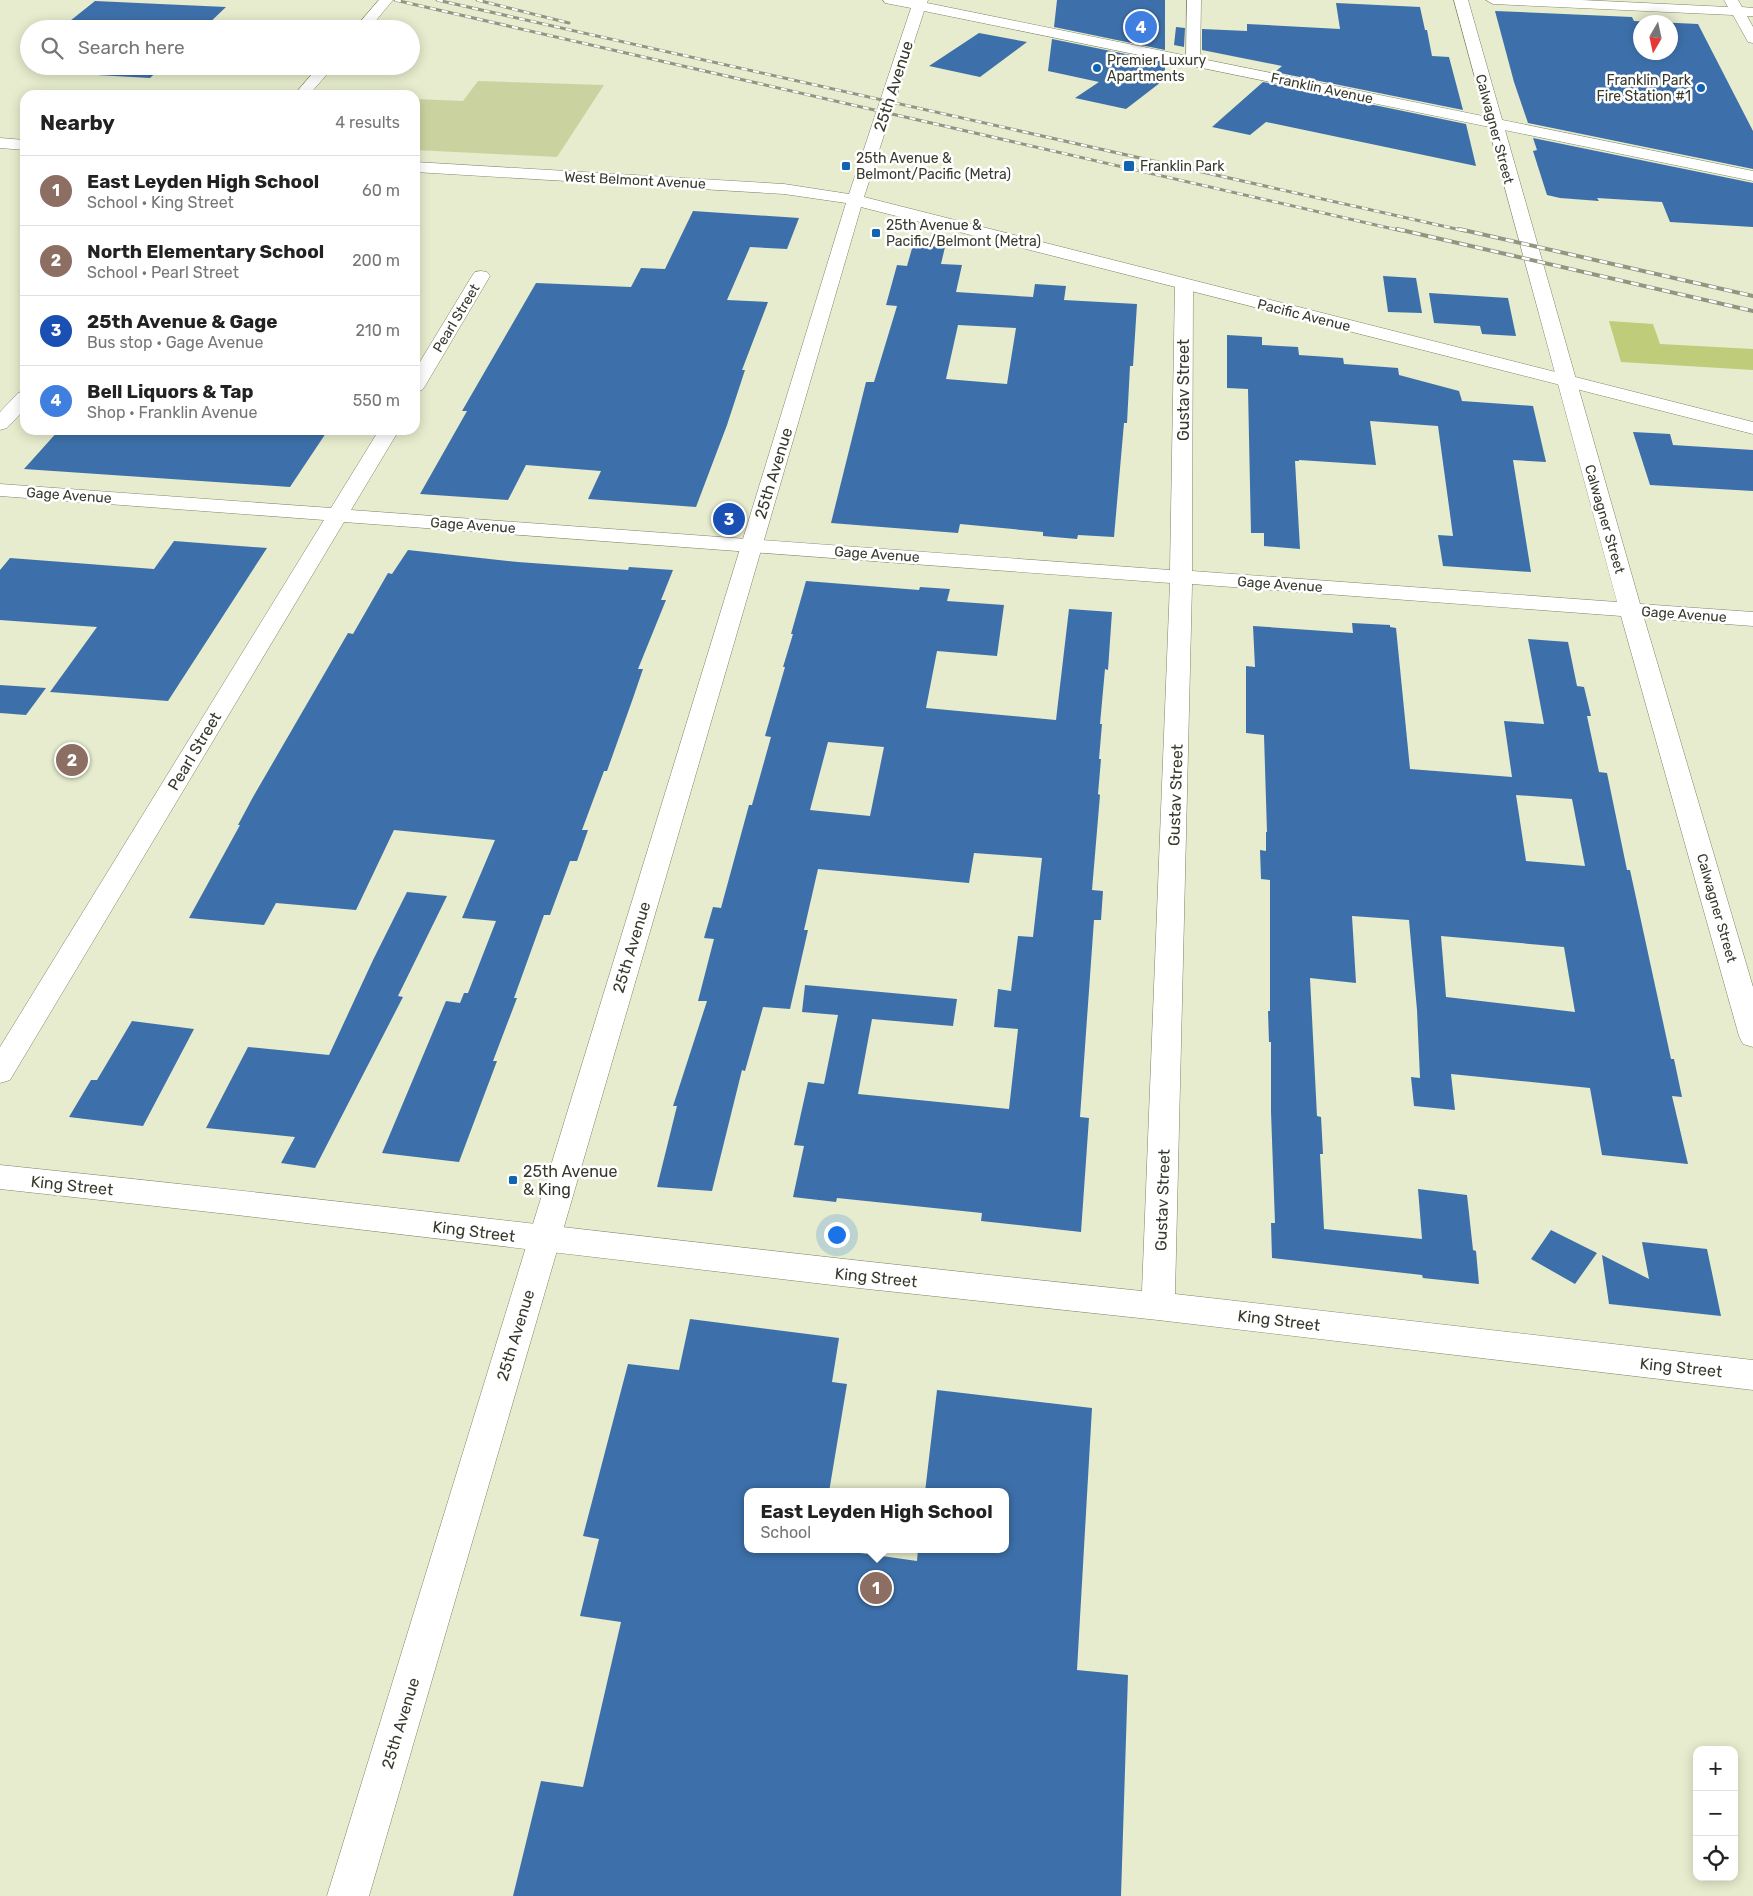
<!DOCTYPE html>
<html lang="en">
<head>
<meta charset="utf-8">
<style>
	:root { --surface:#fff; --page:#f2f2f2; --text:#222; --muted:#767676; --line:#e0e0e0; --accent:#1264b2 }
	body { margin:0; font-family:Rubik,sans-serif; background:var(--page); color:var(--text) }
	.controls { position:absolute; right:15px; bottom:15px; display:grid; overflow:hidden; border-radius:10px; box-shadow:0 2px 12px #0003 }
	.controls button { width:45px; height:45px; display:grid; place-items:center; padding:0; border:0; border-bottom:1px solid var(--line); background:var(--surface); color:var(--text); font:25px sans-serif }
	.compass { position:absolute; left:1633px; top:15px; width:45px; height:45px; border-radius:50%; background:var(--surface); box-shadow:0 2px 12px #0003; rotate:189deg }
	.you { position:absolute; left:836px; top:1234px; width:18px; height:18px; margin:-12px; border:4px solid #fff; border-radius:50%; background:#1a73e8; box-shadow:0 0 0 8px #1a73e833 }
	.badge { display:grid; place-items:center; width:32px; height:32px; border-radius:50%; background:var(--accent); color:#fff; font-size:16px; font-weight:700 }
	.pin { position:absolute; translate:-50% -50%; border:2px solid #fff; box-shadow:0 1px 5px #0006 }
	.popup { position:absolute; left:744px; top:1488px; width:265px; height:65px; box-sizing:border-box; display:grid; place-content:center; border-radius:10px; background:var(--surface); filter:drop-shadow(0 1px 4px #0005); font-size:16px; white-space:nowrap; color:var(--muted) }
	.popup b { font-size:19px; color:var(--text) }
	.popup::after { content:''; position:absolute; left:50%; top:100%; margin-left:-10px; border:10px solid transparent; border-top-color:var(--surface) }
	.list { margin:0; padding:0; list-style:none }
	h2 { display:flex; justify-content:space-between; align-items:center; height:65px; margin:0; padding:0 20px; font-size:21px }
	h2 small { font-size:16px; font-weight:400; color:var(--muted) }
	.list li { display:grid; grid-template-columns:32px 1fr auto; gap:15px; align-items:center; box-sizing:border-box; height:70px; padding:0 20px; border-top:1px solid var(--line) }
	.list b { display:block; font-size:19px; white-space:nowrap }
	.list p { margin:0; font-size:16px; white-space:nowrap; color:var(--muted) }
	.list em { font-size:16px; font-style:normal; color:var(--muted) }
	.icon { flex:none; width:28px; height:28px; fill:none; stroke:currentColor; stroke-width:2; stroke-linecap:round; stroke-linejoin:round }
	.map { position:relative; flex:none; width:1753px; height:1896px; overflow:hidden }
	.search { position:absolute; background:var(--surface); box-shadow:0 2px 12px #0003; left:20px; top:20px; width:400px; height:55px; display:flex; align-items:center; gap:12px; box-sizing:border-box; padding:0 18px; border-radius:28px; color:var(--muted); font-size:19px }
	.panel { position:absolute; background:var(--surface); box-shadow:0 2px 12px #0003; left:20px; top:90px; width:400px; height:345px; border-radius:15px }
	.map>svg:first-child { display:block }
	.green { fill:#cad3a0 }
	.water { fill:#bfcc79 }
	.building { fill:#3d70aa; fill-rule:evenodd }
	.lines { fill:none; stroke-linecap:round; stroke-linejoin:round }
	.street-casing { stroke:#7f8467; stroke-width:1 }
	.secondary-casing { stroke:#7f8467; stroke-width:1 }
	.street { fill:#fff; fill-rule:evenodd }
	.secondary { fill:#fff; fill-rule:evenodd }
	.rail-far1-casing { stroke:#929681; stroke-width:3 }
	.rail-casing { stroke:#929681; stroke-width:4 }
	.rail-far1 { stroke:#fff; stroke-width:2; stroke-dasharray:6; stroke-linecap:butt }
	.rail { stroke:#fff; stroke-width:2.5; stroke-dasharray:8; stroke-linecap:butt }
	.poi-dot { fill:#1264b2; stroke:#fff; stroke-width:2 }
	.labels { text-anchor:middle; stroke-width:5; stroke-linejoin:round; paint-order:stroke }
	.far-poi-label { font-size:14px; fill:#383a2e; stroke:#fff; text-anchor:start }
	.far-street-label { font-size:14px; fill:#383a2e; stroke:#fff }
	.street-label { font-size:16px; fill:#383a2e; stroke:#fff }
	.poi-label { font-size:16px; fill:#383a2e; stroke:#fff; text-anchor:start }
</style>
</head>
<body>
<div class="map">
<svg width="1753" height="1896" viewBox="0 0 1753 1896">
	<rect width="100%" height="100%" fill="#e6eccd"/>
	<path class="green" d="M 478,81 L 604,85 L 557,157 L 415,150 L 415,99 L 463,101 Z"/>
	<path class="water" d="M 1609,321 L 1653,324 L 1660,344 L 1753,349 L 1753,370 L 1621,362 Z"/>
	<path class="building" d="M 1057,0 L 1165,0 L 1165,50 L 1054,27 Z
		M 95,1 L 160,4 L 226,7 L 203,29 L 60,29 Z
		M 1336,3 L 1420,7 L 1425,30 L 1427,30 L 1432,56 L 1449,57 L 1463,110 L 1275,72 L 1282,66 L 1202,50 L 1202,29 L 1247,31 L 1247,24 L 1340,29 Z
		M 1495,11 L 1632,17 L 1634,21 L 1698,24 L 1753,131 L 1753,169 L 1528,123 L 1514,82 ZM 1640,22 L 1670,22 L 1670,52 L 1640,52 Z
		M 1176,27 L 1185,28 L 1184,47 L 1174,45 Z
		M 979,33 L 1027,42 L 980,77 L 929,66 Z
		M 1052,39 L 1165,62 L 1165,79 L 1126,109 L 1075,98 L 1099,82 L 1048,71 Z
		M 88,66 L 163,66 L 150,78 L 79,74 Z
		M 1263,82 L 1466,124 L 1476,166 L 1266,122 L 1250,135 L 1212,127 Z
		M 1533,138 L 1753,183 L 1753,227 L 1670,222 L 1662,202 L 1597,198 L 1599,201 L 1560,198 L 1547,195 L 1533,151 L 1537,150 Z
		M 693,211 L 799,218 L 787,249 L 750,247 L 727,300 L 768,302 L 742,370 L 745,370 L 727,425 L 696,507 L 588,499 L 601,471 L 526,465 L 508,500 L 420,494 L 467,411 L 462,411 L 536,283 L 631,287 L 641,268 L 665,269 Z
		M 913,245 L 945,247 L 941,264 L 962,265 L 956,292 L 1033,297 L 1035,284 L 1066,286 L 1064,300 L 1137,304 L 1133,366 L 1130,366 L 1127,423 L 1124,423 L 1114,537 L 1078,535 L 1077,539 L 1043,536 L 1043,532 L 960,524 L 958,533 L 831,523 L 866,382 L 874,382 L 897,306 L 886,305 L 897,265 L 907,266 ZM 958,325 L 1016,328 L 1007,384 L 946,379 Z
		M 1383,276 L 1416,278 L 1422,313 L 1388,312 Z
		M 1429,293 L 1508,298 L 1516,336 L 1482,334 L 1480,326 L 1434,323 Z
		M 1227,335 L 1262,337 L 1262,345 L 1298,347 L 1299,355 L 1343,358 L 1344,364 L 1398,368 L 1399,375 L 1459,391 L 1462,401 L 1533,406 L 1546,462 L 1513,460 L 1531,572 L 1443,566 L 1438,535 L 1453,536 L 1438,426 L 1370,421 L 1376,465 L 1299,460 L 1299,461 L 1295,461 L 1300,549 L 1264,546 L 1264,533 L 1251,533 L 1248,389 L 1227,388 Z
		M 59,430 L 328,430 L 290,487 L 24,469 Z
		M 1633,432 L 1670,434 L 1673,445 L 1753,450 L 1753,491 L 1650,485 Z
		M 174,541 L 267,548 L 168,701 L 50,692 L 97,627 L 0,620 L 0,570 L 10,558 L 154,569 Z
		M 408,550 L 518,562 L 628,570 L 629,567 L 673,570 L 661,600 L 666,600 L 638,669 L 643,669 L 632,701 L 607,771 L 604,771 L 582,830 L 588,830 L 577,861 L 570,861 L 550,915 L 544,915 L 514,998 L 517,998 L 493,1061 L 497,1061 L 459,1162 L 382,1153 L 446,1001 L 460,1003 L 464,993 L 468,993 L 496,921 L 462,918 L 495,840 L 394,830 L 356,910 L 276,903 L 264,925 L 189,918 L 240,825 L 238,825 L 253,797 L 348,633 L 353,634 L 388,573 L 392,574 Z
		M 806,581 L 919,590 L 920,587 L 950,589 L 947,601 L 1004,605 L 997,656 L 937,651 L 926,708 L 1056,720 L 1069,609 L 1112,612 L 1108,670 L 1105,669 L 1100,724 L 1102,724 L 1099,759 L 1101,759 L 1098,794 L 1100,795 L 1092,890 L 1103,891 L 1101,920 L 1094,920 L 1080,1117 L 1089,1118 L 1081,1232 L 981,1221 L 982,1213 L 837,1198 L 836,1202 L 793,1197 L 804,1146 L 794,1145 L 808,1082 L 824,1084 L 838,1015 L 802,1012 L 805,985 L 957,999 L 953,1026 L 872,1019 L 858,1094 L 1009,1109 L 1018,1029 L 994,1027 L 998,989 L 1011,991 L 1018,936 L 1033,937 L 1042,858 L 974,853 L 969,883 L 818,869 L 804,930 L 808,930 L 790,1009 L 763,1007 L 745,1071 L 742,1070 L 712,1191 L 657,1187 L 677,1106 L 673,1106 L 707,1001 L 698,1001 L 714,939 L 704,938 L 713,907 L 721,908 L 749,805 L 752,805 L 771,737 L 765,736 L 785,667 L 783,667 L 793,634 L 791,634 ZM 828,742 L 884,747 L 870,816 L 810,810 Z
		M 1352,623 L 1390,625 L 1390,627 L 1396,628 L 1410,769 L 1512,777 L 1504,721 L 1544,724 L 1528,639 L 1568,642 L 1577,686 L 1584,687 L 1591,716 L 1587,716 L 1599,772 L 1607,773 L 1627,870 L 1630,870 L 1671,1059 L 1674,1059 L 1682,1097 L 1672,1096 L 1688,1164 L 1602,1155 L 1590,1088 L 1451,1074 L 1455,1110 L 1414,1106 L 1411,1077 L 1420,1078 L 1417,1010 L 1409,920 L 1352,916 L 1356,983 L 1310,978 L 1317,1116 L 1321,1117 L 1323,1154 L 1320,1154 L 1324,1229 L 1422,1239 L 1418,1189 L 1467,1195 L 1473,1250 L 1476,1251 L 1479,1284 L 1423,1278 L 1422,1275 L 1272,1258 L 1271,1223 L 1275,1223 L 1271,1112 L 1271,1042 L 1269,1042 L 1268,1011 L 1270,1011 L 1270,880 L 1261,879 L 1260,850 L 1266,851 L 1266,832 L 1267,832 L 1264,735 L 1246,733 L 1246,666 L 1255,667 L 1253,626 L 1353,633 ZM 1516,795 L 1572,799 L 1585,866 L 1526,861 ZM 1441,936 L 1564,947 L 1575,1012 L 1446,997 Z
		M 0,685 L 46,688 L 26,715 L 0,713 Z
		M 407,892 L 447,896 L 398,996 L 403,997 L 315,1168 L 281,1163 L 295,1137 L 206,1128 L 248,1047 L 329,1055 L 373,960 Z
		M 132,1021 L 194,1029 L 143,1126 L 69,1117 L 91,1080 L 97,1080 Z
		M 1551,1230 L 1597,1253 L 1575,1284 L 1531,1259 Z
		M 1642,1242 L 1707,1249 L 1721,1316 L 1609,1304 L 1602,1255 L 1649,1279 Z
		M 690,1319 L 839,1338 L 832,1382 L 847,1384 L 829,1492 L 747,1492 L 747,1549 L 832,1549 L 917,1561 L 918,1549 L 1005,1549 L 1005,1492 L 925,1492 L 937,1390 L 1092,1408 L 1077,1670 L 1128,1675 L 1121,1896 L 513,1896 L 541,1781 L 583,1787 L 621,1622 L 580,1616 L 599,1539 L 583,1536 L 628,1364 L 679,1370 Z"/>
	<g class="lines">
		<g class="street-casing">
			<path id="street" d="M 379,0 L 393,0 L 369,29 L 354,29 Z
				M 1187,0 L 1201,0 L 1200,61 L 1198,64 L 1188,64 L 1186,61 Z
				M 1454,0 L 1468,0 L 1640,604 L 1753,612 L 1753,626 L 1644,618 L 1753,987 L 1753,1047 L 1743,1044 L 1739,1036 L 1621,616 L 1192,584 L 1175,1294 L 1753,1360 L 1753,1390 L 1158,1320 L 849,1287 L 237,1215 L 0,1189 L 0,1165 C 381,1204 761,1252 1142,1291 L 1170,583 L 344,522 L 10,1080 L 0,1083 L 0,1047 L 324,520 L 0,496 L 0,484 L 331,508 L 379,430 L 399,430 L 351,510 L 1170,570 L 1175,284 L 1178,280 L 1184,279 L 1190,280 L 1193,284 L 1192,571 L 1617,602 Z
				M 1486,0 L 1581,0 L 1728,7 L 1724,0 L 1738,0 L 1742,7 L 1753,8 L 1753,16 L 1747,16 L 1753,27 L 1753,43 L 1748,42 L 1733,15 L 1493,4 Z
				M 319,66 L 334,66 L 309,95 L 294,95 Z
				M 481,271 L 487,272 L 490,276 L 425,386 L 422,390 L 415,392 L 415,370 L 472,276 L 475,272 Z
				M 25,391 L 25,409 L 7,428 L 0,430 L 0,412 L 18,393 Z"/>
		</g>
		<g class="secondary-casing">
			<path id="secondary" d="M 883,0 L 928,0 L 927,3 L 1753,171 L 1753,181 L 924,11 L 864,197 L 1753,422 L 1753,434 L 861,207 L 369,1896 L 327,1896 L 846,203 L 784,194 L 415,172 L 415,162 L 784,184 L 849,194 L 911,8 L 885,3 Z
				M 0,138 L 25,140 L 25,150 L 0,148 Z"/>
		</g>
		<use href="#street" class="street"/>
		<use href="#secondary" class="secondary"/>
		<g class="rail-far1-casing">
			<path id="rail-far1" d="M 395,0 L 1402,231
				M 437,0 L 1465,231
				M 477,0 L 569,23"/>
		</g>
		<g class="rail-casing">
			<path id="rail" d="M 1397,229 L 1753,311
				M 1459,229 L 1753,296"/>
		</g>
		<use href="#rail-far1" class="rail-far1"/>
		<use href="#rail" class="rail"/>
	</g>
	<g class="poi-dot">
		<circle cx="1097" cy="68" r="5"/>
		<circle cx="1701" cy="88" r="5"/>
		<rect x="841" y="161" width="10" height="10" rx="2.5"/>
		<rect x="1123" y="160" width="12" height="12" rx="2.5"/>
		<rect x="871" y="228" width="10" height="10" rx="2.5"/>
		<rect x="508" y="1175" width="10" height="10" rx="2.5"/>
	</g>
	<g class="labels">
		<g class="far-poi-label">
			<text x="1107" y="65">Premier Luxury<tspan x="1107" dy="16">Apartments</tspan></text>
			<text x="1691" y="85" text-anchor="end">Franklin Park<tspan x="1691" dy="16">Fire Station #1</tspan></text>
			<text x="856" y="163">25th Avenue &amp;<tspan x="856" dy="16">Belmont/Pacific (Metra)</tspan></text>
			<text x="1140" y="171">Franklin Park</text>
			<text x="886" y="230">25th Avenue &amp;<tspan x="886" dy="16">Pacific/Belmont (Metra)</tspan></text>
		</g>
		<g class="far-street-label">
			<text transform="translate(1322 88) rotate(12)" y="5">Franklin Avenue</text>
			<text transform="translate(1495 129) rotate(75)" y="5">Calwagner Street</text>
			<text transform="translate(635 180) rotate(3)" y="5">West Belmont Avenue</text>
			<text transform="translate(1304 315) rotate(14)" y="5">Pacific Avenue</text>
			<text transform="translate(456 318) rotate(-59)" y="5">Pearl Street</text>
			<text transform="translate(69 495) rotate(4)" y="5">Gage Avenue</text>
			<text transform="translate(1605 519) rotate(74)" y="5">Calwagner Street</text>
			<text transform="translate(473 525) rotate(4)" y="5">Gage Avenue</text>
			<text transform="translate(877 554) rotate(4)" y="5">Gage Avenue</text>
			<text transform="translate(1280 584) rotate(4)" y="5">Gage Avenue</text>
			<text transform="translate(1684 614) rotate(4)" y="5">Gage Avenue</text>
			<text transform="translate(1717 908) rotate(74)" y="5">Calwagner Street</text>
		</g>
		<g class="street-label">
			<text transform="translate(893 86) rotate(-72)" y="6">25th Avenue</text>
			<text transform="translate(1183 390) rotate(-90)" y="6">Gustav Street</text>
			<text transform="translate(773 473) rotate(-73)" y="6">25th Avenue</text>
			<text transform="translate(194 751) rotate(-59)" y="6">Pearl Street</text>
			<text transform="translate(1175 795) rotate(-88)" y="6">Gustav Street</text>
			<text transform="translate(631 947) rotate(-73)" y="6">25th Avenue</text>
			<text transform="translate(72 1185) rotate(6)" y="6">King Street</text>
			<text transform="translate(1162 1200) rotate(-88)" y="6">Gustav Street</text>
			<text transform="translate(474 1231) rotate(7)" y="6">King Street</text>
			<text transform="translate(876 1277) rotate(6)" y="6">King Street</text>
			<text transform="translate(1279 1320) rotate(7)" y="6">King Street</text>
			<text transform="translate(515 1335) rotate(-73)" y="6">25th Avenue</text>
			<text transform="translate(1681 1367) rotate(6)" y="6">King Street</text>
			<text transform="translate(400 1723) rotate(-73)" y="6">25th Avenue</text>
		</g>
		<g class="poi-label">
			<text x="523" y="1177">25th Avenue<tspan x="523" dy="18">&amp; King</tspan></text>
		</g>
	</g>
</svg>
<div class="controls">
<button>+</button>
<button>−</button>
<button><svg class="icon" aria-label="locate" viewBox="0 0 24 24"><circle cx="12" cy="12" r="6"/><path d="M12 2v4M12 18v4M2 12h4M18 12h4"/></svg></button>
</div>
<svg class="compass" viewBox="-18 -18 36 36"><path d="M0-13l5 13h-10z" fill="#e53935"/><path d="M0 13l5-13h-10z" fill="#767676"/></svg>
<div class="you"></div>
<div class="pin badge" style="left:876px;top:1588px;background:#8d6e63">1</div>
<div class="popup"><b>East Leyden High School</b>School</div>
<div class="pin badge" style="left:72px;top:760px;background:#8d6e63">2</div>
<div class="pin badge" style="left:729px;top:519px;background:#1a4fb4">3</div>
<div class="pin badge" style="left:1141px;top:27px;background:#3f7fe0">4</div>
<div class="search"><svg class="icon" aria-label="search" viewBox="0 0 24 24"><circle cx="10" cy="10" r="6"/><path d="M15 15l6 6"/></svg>Search here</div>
<section class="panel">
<h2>Nearby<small>4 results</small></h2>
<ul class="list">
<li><span class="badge" style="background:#8d6e63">1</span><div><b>East Leyden High School</b><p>School · King Street</p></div><em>60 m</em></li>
<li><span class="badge" style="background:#8d6e63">2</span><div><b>North Elementary School</b><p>School · Pearl Street</p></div><em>200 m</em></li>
<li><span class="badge" style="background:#1a4fb4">3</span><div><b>25th Avenue &amp; Gage</b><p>Bus stop · Gage Avenue</p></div><em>210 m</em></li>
<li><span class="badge" style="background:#3f7fe0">4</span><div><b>Bell Liquors &amp; Tap</b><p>Shop · Franklin Avenue</p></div><em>550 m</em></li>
</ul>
</section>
</div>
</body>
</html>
